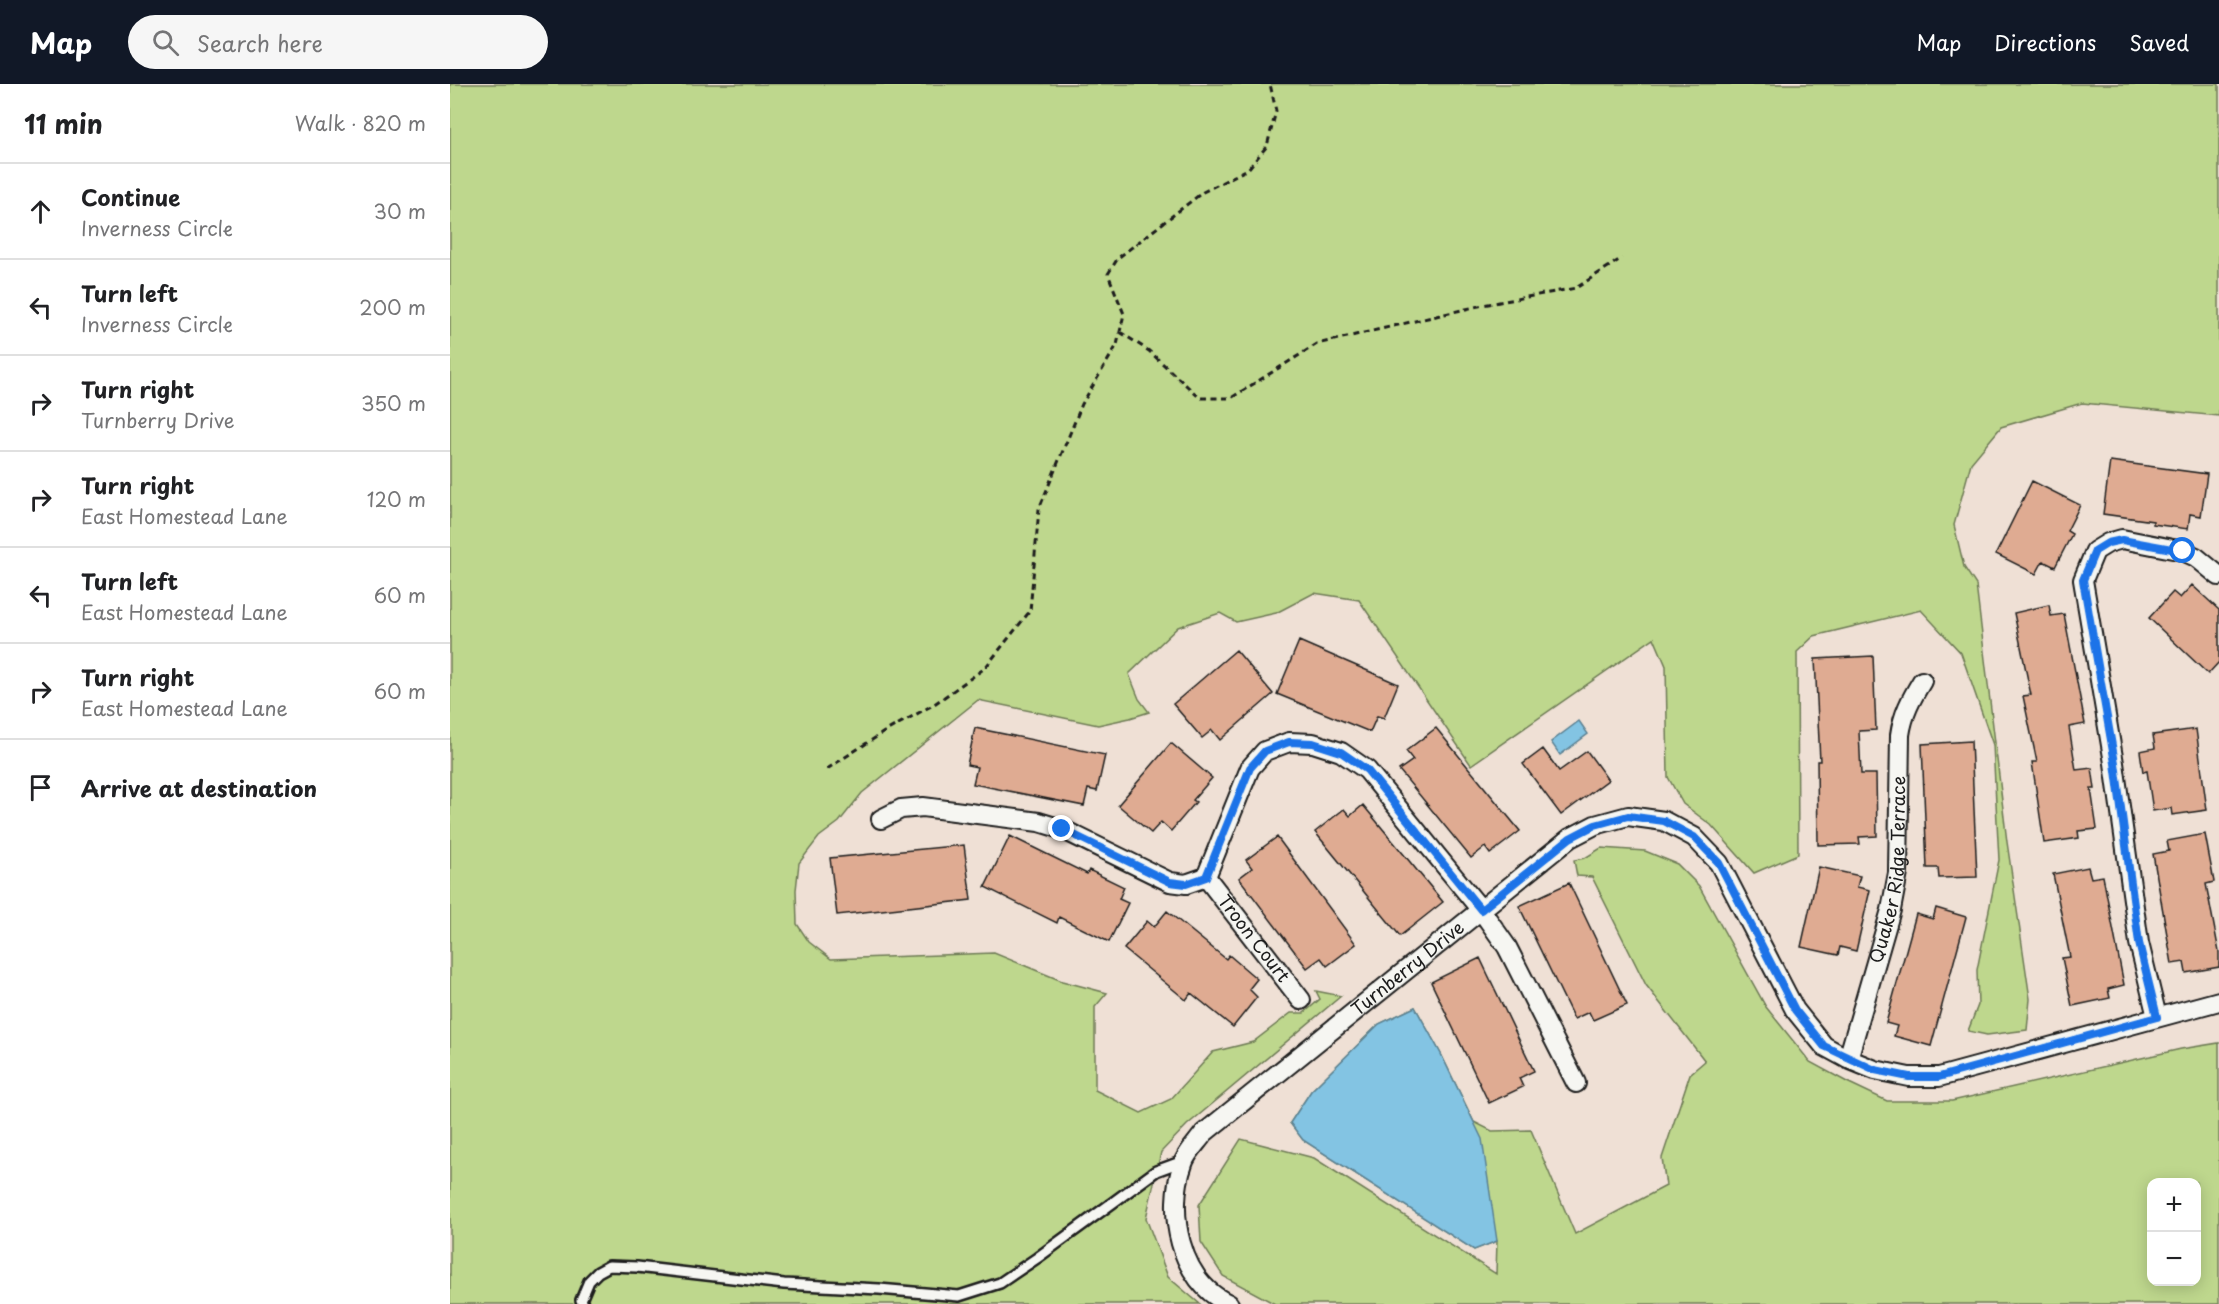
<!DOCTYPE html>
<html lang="en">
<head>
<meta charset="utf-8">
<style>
	:root { --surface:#fff; --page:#f6f6f6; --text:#202124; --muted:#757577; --line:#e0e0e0; --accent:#111827 }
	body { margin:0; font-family:"Playpen Sans",sans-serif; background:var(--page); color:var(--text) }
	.controls { position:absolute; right:18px; bottom:18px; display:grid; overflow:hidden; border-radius:12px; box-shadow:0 3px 15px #0003 }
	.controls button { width:54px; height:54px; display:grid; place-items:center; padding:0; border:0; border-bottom:2px solid var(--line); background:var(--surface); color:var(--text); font:30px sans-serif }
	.stop { position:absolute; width:18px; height:18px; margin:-14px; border:4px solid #1a73e8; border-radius:50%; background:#fff }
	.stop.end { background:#1a73e8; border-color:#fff; box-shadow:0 2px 6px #0008 }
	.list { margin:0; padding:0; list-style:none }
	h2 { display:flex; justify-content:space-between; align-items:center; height:78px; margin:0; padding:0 24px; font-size:26px }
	h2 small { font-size:20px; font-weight:400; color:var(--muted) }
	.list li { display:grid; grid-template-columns:39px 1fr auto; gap:18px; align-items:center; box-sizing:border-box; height:96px; padding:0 24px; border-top:2px solid var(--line) }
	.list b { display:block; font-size:22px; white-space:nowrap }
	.list p { margin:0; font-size:20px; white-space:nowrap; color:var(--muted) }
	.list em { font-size:20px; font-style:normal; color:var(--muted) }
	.icon { flex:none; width:33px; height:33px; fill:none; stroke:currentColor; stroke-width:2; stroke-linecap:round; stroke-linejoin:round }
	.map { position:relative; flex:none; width:1769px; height:1220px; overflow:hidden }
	header { display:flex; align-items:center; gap:36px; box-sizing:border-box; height:84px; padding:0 30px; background:var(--accent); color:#fff }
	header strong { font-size:28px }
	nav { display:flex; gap:33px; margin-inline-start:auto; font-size:21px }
	.search { width:420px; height:54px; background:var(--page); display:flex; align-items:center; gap:15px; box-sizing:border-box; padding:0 21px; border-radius:33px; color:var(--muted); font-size:22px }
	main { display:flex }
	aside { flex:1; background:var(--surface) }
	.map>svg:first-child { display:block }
	.green { fill:#bed78d; stroke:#6d7a54; stroke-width:1.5; fill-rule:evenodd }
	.water { fill:#83c4e3; stroke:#5a8193; stroke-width:1.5 }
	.building { fill:#dfab92; stroke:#1c1c1c; stroke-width:1.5 }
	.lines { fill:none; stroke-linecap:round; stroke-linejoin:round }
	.lane-casing { stroke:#1c1c1c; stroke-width:14 }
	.street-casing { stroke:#1c1c1c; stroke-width:22 }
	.path { stroke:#1c1c1c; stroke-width:3; stroke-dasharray:6 4.5; stroke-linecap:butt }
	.lane { stroke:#f6f6f2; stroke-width:9 }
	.street { stroke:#f6f6f2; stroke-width:18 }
	.route { stroke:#1a73e8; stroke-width:8 }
	.labels { text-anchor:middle; stroke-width:5; stroke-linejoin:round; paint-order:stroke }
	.street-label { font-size:18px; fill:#1c1c1c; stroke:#f6f6f2 }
</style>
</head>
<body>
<header>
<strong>Map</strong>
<div class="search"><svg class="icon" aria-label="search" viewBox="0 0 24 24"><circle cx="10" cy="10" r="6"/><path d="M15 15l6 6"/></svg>Search here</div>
<nav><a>Map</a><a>Directions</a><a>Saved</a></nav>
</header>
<main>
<aside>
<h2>11 min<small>Walk · 820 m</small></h2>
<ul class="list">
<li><svg class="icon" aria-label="ahead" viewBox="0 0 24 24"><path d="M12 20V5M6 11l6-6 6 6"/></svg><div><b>Continue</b><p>Inverness Circle</p></div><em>30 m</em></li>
<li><svg class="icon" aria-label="left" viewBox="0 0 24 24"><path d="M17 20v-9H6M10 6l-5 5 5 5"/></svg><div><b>Turn left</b><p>Inverness Circle</p></div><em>200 m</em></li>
<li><svg class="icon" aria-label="right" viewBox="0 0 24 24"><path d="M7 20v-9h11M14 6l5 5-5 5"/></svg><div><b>Turn right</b><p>Turnberry Drive</p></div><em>350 m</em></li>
<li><svg class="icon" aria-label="right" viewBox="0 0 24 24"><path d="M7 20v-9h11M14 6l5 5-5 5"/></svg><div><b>Turn right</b><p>East Homestead Lane</p></div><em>120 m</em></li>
<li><svg class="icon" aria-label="left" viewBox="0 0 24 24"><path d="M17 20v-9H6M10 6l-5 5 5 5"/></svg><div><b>Turn left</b><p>East Homestead Lane</p></div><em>60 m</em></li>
<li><svg class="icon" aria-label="right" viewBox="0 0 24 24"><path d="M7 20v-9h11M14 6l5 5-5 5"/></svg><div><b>Turn right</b><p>East Homestead Lane</p></div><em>60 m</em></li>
<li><svg class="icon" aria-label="arrive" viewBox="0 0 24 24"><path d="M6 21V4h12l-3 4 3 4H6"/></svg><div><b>Arrive at destination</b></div></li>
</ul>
</aside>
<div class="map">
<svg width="1769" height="1220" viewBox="0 0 1769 1220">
	<rect width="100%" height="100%" fill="#efe0d5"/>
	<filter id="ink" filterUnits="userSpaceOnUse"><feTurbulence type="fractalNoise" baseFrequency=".0167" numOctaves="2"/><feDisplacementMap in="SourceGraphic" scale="12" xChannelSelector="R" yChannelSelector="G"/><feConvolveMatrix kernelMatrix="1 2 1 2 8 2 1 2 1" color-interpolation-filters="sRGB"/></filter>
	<g filter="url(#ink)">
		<path class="green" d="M 0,0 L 1769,0 L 1769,332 L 1632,319 L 1551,343 L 1521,379 L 1504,441 L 1514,483 L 1526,501 L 1557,758 L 1580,915 L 1577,946 L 1537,951 L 1518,947 L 1528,921 L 1527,886 L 1549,776 L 1543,661 L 1511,569 L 1471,526 L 1364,552 L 1347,568 L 1348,770 L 1304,789 L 1261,741 L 1233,720 L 1218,693 L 1216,582 L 1204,554 L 1021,681 L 909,516 L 864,509 L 826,529 L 786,538 L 770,529 L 728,543 L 679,590 L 689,615 L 699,628 L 680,634 L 648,641 L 528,616 L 412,709 L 389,738 L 369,753 L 349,779 L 346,806 L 347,840 L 359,858 L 381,875 L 544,869 L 612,897 L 657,909 L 645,923 L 645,1006 L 691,1029 L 721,1015 L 763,968 L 803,958 L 841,929 L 854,929 L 870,915 L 866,907 L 891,912 L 737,1041 L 711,1068 L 696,1134 L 718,1193 L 750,1220 L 0,1220 Z
			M 1151,764 L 1195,767 L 1227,780 L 1249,802 L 1316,923 L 1360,978 L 1397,998 L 1437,1017 L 1502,1017 L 1731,965 L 1769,959 L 1769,1220 L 825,1220 L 773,1192 L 751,1158 L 749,1121 L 791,1055 L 864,1074 L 1046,1190 L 1047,1157 L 1024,1166 L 853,1056 L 840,1039 L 861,1007 L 929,940 L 965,923 L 991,970 L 1024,1038 L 1042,1047 L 1081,1046 L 1125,1150 L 1216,1102 L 1212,1074 L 1240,990 L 1255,977 L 1196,901 L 1142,793 L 1127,792 L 1124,776 L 1135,774 ZM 1702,1098 L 1746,1098 L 1746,1198 L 1702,1198 Z"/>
		<path class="water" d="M 1129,637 L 1138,650 L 1110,671 L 1101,658 Z
			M 965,923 L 991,970 L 1032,1055 L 1047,1157 L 1024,1166 L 853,1056 L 840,1039 L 861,1007 L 929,940 Z"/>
		<path class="building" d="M 1660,377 L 1757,390 L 1751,432 L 1740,430 L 1738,445 L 1703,440 L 1703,437 L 1653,430 Z
			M 1582,397 L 1630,421 L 1617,447 L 1622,450 L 1605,483 L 1593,477 L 1586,490 L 1546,470 Z
			M 1742,501 L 1769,526 L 1769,578 L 1758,590 L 1699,534 L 1723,508 L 1730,514 Z
			M 1599,521 L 1601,532 L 1614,530 L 1635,640 L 1619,643 L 1626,686 L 1642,684 L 1645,705 L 1641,705 L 1647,745 L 1628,747 L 1629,754 L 1594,759 L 1582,678 L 1587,678 L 1573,612 L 1581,611 L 1564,529 Z
			M 849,557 L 948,600 L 934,634 L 927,632 L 920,648 L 827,610 Z
			M 786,566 L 823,610 L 770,656 L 762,646 L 752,654 L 723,620 Z
			M 1423,572 L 1426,646 L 1409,647 L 1411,690 L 1426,690 L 1427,752 L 1409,753 L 1410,760 L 1368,761 L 1367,677 L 1370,677 L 1365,575 Z
			M 525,644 L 655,671 L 647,707 L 638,705 L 634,722 L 523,700 L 527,683 L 517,681 Z
			M 986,644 L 1070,747 L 1040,770 L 1035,763 L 1021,774 L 949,686 L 963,676 L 956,667 Z
			M 1746,645 L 1757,726 L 1722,731 L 1721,724 L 1703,727 L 1697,687 L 1693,688 L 1690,667 L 1705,664 L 1703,651 Z
			M 1521,657 L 1527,793 L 1489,794 L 1488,784 L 1477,784 L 1472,660 Z
			M 721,659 L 762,694 L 743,716 L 746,718 L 721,747 L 711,738 L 701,749 L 668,721 Z
			M 1093,665 L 1109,687 L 1137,667 L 1158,696 L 1111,731 L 1073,680 Z
			M 913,721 L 993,818 L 950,852 L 865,748 L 894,725 L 900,732 Z
			M 1755,750 L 1764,798 L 1756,800 L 1769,868 L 1769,883 L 1736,889 L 1734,878 L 1722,880 L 1703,770 L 1719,767 L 1717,757 Z
			M 560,752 L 637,790 L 639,786 L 674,803 L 669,815 L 678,819 L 659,858 L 609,833 L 607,839 L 535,803 Z
			M 827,753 L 906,860 L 877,882 L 871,874 L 857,884 L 789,794 L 802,784 L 796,776 Z
			M 514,761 L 521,816 L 387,831 L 380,774 Z
			M 1369,783 L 1410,792 L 1407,803 L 1420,806 L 1406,867 L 1390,863 L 1388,871 L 1351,863 Z
			M 1638,783 L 1641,794 L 1653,792 L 1674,901 L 1658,905 L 1660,914 L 1622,922 L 1612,874 L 1620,873 L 1603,790 Z
			M 1119,799 L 1177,921 L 1143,936 L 1139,928 L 1124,935 L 1069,822 Z
			M 1486,824 L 1516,833 L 1481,962 L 1444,952 L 1447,942 L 1436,939 L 1466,830 L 1483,835 Z
			M 717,827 L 776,875 L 779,871 L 807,895 L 799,905 L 807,913 L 783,943 L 741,909 L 736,916 L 674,865 L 697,837 L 704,843 Z
			M 1030,874 L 1084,987 L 1069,994 L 1073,1003 L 1039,1019 L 981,898 Z"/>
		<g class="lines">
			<g class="lane-casing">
				<path id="lane" d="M 133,1220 L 131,1216 L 139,1197 L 148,1188 L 159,1182 L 187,1183 L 334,1200 L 429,1205 L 509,1212 L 550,1199 L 587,1174 L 706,1087 L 733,1077"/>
			</g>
			<g class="street-casing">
				<g id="street">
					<path d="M 431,735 L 451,725 L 473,723 L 589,738 L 612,745 L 720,798 L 736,800 L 756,793 L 800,684 L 815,667 L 839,658 L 863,659 L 891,668 L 917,686 L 1031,826 L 1057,863 L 1126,999"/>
					<path id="s1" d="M 756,793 L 851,916"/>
					<path d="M 1707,933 L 1689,859 L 1664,679 L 1633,496 L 1645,467 L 1658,459 L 1672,455 L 1733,467 L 1746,473 L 1769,492"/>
					<path id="s2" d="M 1398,975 L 1441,826 L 1448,789 L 1450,651 C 1453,630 1461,615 1472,597"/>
					<path id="s3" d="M 779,1220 C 729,1197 716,1127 733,1080 C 736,1069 747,1059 754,1049 L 1120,754 L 1145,741 L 1178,732 L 1214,737 L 1244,753 L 1269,779 L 1345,926 L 1374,962 L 1398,975 L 1425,986 L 1459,993 L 1489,993 L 1769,917"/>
				</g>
			</g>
			<path class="path" d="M 670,248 L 699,267 L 750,314 L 781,314 L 867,260 L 1033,221 L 1126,204 L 1172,174
				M 377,685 L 434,648 L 483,621 L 535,584 L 580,527 L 589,425 L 632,320 L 667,261 L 674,230 L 658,190 L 668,174 L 753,108 L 798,85 L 817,62 L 826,27 L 820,0"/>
			<use href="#lane" class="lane"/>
			<use href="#street" class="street"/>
		</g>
	</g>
	<g class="lines" filter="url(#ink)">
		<path class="route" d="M 612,745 L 720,798 L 736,800 L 756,793 L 800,684 L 815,667 L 839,658 L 863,659 L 891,668 L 917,686 L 1031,826 L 1120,754 L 1145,741 L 1178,732 L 1214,737 L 1244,753 L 1269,779 L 1345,926 L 1374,962 L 1425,986 L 1459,993 L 1489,993 L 1707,933 L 1689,859 L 1665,679 L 1633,496 L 1645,467 L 1658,459 L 1672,456 L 1733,467"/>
	</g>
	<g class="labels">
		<g class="street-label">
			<text dy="6" stroke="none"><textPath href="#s2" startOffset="195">Quaker Ridge Terrace</textPath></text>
			<text dy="6" stroke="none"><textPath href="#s1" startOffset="78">Troon Court</textPath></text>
			<text dy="6" stroke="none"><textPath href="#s3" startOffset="460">Turnberry Drive</textPath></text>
		</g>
	</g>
</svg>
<div class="controls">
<button>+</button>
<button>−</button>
</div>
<div class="stop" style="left:1733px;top:467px"></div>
<div class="stop end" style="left:612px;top:745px"></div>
</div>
</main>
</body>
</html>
